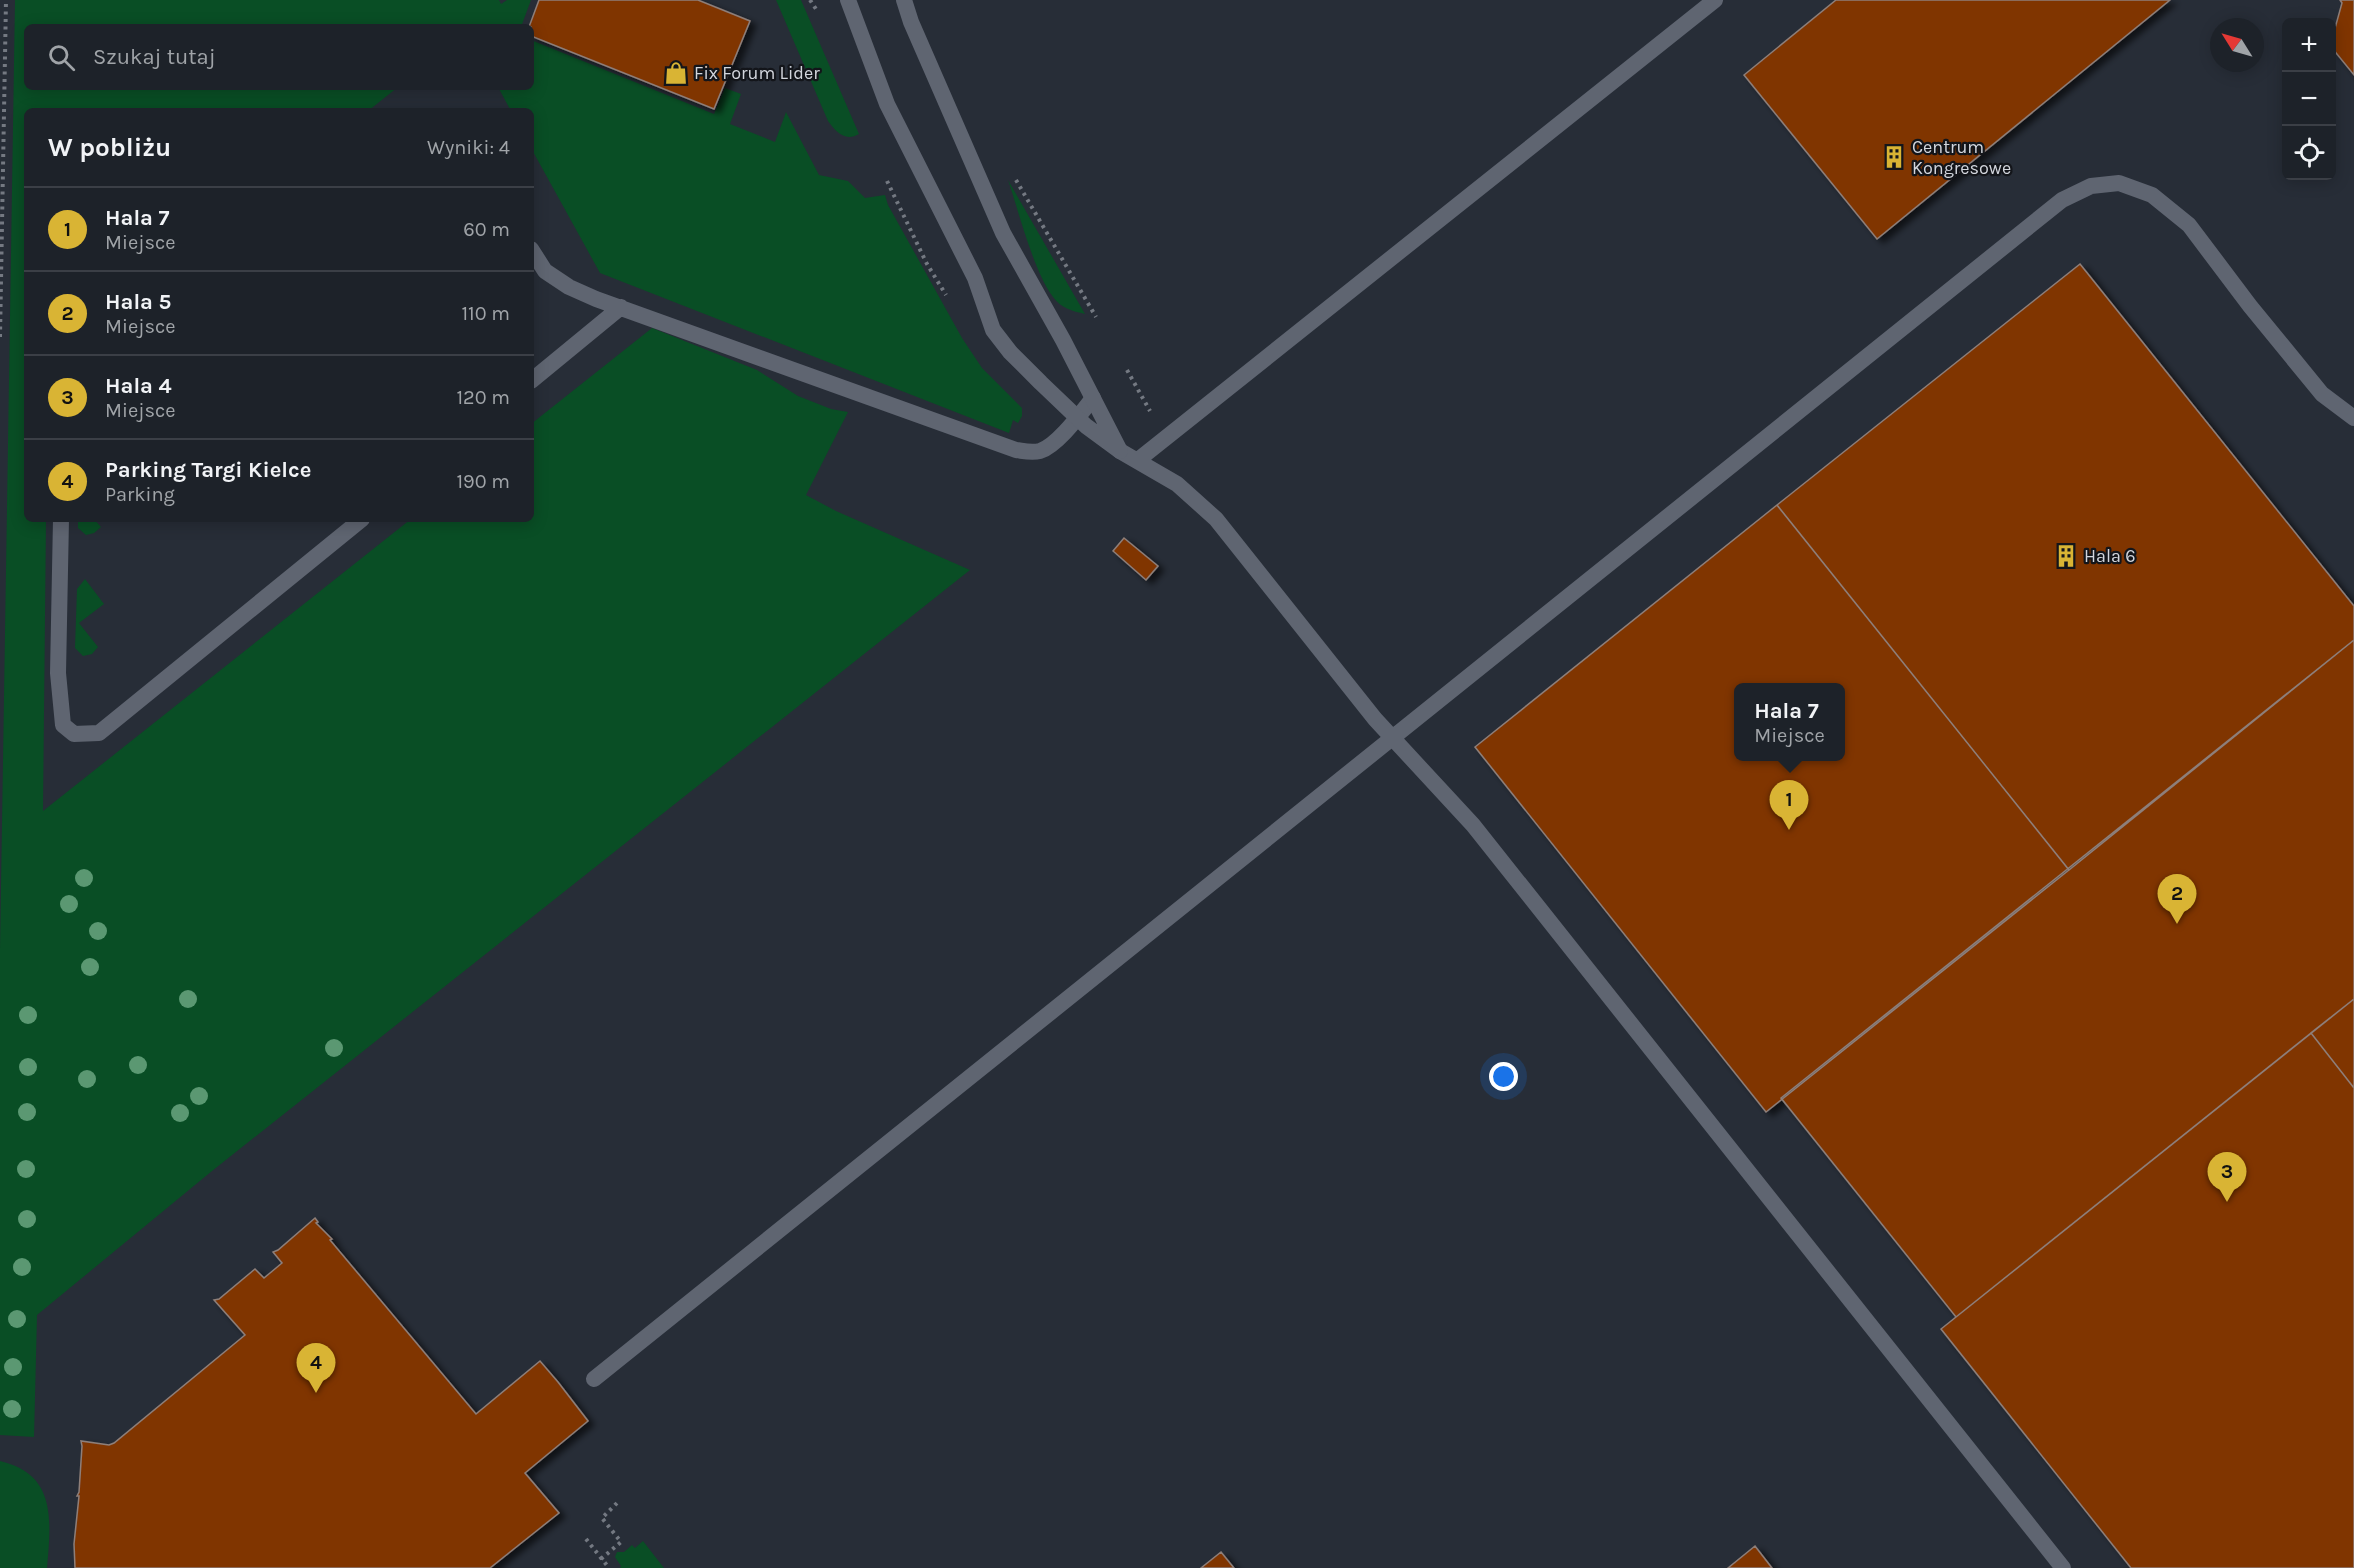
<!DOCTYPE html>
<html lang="pl">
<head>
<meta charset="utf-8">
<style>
	:root { --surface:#1d2229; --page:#2a2f35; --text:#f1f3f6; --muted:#a0a4a8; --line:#3b3f46; --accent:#d9b434 }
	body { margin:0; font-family:Karla,sans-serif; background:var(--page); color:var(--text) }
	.controls { position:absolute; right:18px; top:18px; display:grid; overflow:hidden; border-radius:9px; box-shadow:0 3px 15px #0003 }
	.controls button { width:54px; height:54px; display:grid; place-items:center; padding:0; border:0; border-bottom:2px solid var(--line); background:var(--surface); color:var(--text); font:30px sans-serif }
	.compass { position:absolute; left:2210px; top:18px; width:54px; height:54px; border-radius:50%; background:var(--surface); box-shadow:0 3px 15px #0003; rotate:307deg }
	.you { position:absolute; left:1504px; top:1077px; width:21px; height:21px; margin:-15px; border:4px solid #fff; border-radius:50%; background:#1a73e8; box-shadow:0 0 0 9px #1a73e833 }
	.badge { display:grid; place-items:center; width:39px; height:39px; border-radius:50%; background:var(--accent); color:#111; font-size:20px; font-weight:700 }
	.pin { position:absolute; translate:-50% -50px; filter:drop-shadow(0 2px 3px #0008) }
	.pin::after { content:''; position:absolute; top:32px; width:21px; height:18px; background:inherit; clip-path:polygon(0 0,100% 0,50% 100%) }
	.popup { position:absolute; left:1734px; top:683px; width:111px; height:78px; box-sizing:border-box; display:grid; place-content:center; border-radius:9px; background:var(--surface); filter:drop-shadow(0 2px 4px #0005); font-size:20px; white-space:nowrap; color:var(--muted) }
	.popup b { font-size:22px; color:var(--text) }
	.popup::after { content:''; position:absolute; left:50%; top:100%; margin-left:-12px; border:12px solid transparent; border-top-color:var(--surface) }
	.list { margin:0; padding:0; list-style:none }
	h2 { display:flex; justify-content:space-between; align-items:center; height:78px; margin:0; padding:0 24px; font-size:26px }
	h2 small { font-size:20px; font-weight:400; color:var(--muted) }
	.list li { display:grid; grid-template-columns:39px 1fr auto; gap:18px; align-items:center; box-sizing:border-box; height:84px; padding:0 24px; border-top:2px solid var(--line) }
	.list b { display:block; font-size:22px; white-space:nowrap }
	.list p { margin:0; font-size:20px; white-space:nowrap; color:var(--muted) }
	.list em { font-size:20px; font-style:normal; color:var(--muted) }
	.icon { flex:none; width:33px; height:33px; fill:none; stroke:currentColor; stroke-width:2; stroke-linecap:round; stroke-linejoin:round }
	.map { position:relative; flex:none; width:2354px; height:1568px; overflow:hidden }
	.search { position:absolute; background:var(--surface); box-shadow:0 3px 15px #0003; left:24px; top:24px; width:510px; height:66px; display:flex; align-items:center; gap:15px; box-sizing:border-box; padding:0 21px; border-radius:9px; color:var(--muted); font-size:22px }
	.panel { position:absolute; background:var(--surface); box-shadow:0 3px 15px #0003; left:24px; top:108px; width:510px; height:414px; border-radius:9px }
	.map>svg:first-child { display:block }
	.green { fill:#094e25 }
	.building { fill:#803606; stroke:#8e7f79; stroke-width:1.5; fill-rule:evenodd; filter:url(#shadow) }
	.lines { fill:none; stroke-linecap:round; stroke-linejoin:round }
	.path { stroke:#747982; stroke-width:4; stroke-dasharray:3 4.5; stroke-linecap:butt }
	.service { stroke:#5f6571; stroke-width:16 }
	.minor { stroke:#5f6571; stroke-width:16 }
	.tree { fill:#5b9872 }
	.labels { text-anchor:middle; stroke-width:4.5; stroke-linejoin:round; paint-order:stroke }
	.poi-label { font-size:18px; fill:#d3d6dd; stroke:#13151a; text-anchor:start }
</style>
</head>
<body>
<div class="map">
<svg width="2354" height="1568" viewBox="0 0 2354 1568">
	<defs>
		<filter id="shadow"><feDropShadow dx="6" dy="4" stdDeviation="3" flood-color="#0009"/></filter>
	</defs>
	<rect width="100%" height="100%" fill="#272d37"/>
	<path class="green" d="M 15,0 L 499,0 L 501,4 L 507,0 L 531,0 L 521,27 L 27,27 L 27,87 L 398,87 L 368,111 L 27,111 L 27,519 L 46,519 L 43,811 L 411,519 L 531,519 L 531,424 L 652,328 L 757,370 L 798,396 L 831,409 L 848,412 L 806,495 L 836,511 L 970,570 L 212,1171 L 37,1315 L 34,1437 L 0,1435 L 0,950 Z
		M 776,0 L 801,0 L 859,134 C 845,142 836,132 828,121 Z
		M 531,40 L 714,114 L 725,88 L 741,94 L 730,124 L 775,142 L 786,112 L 819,175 L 848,181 L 865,198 L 885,195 L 888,205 L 962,338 L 982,368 L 1022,408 L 1022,416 L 1018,423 L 1013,420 L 1009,433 L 600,273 L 531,148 L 531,111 L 511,111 L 498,87 L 531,87 Z
		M 1008,180 L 1085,314 C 1072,311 1061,308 1053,297 C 1033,270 1019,212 1008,180 Z
		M 78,519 L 94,519 L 101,527 L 94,533 L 86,535 L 78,528 Z
		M 85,579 L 104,604 L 79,623 L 98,647 L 92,654 L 83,656 L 75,648 L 77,589 Z
		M 0,1461 C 57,1474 51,1521 47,1568 L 0,1568 Z
		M 643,1541 L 664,1568 L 620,1568 L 621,1566 L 615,1557 L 617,1552 L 624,1552 L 632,1545 L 635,1548 Z"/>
	<path class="building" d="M 539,0 L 698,0 L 750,21 L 714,109 L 531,36 L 531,27 L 529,27 Z
		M 1836,0 L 2170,0 L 1877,239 L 1744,75 Z
		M 2340,0 L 2354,0 L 2354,75 L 2332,48 L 2332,39 L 2342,3 Z
		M 2080,264 L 2354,606 L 2354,640 L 2069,870 L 1777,505 Z
		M 1777,505 L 2069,870 L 1766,1112 L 1475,747 ZM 1738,688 L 1840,688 L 1840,756 L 1738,756 Z
		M 1124,538 L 1158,566 L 1146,580 L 1113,551 Z
		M 2354,640 L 2354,999 L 1956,1317 L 1781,1098 Z
		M 2354,999 L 2354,1088 L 2311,1033 Z
		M 2311,1033 L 2354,1088 L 2354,1568 L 2131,1568 L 1941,1329 Z
		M 315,1218 L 318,1222 L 316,1223 L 332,1239 L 330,1240 L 476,1414 L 540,1361 L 558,1382 L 588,1421 L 525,1473 L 559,1513 L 490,1568 L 75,1568 L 74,1544 L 79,1496 L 77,1496 L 79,1492 L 82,1446 L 81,1441 L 109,1445 L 114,1443 L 245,1335 L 214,1300 L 219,1299 L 255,1269 L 264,1278 L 282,1263 L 273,1252 L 278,1250 Z
		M 1755,1546 L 1772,1568 L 1728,1568 Z
		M 1221,1552 L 1234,1568 L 1201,1568 Z"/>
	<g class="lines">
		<path class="path" d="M 810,0 L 818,12
			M 1016,180 L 1096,317
			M 887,181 L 927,264 L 946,295
			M 0,337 L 6,0
			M 1127,370 L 1150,411
			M 586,1539 L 609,1568
			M 601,1559 L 621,1542 L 602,1518 L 618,1502"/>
		<path class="service" d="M 531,249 L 545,271 L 569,287 L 596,299 L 1016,450 C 1024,451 1031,453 1040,451 C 1058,445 1081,413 1093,398
			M 531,381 L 621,307
			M 1120,451 L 1177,484 L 1216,519 L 1375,719 L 1473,825 L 2063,1568
			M 1138,460 L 1715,0
			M 61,519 L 58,673 L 63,725 L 74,734 L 99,733 L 362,519
			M 594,1379 L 2062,200 L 2091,186 L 2119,183 L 2152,195 L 2189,225 L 2250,306 L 2322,394 L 2354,418"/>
		<path class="minor" d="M 848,0 L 887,104 L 975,278 L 993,330 L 1010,352 L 1041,383 L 1086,426 L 1120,451
			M 904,0 L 911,22 L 1003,233 L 1063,340 L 1120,451"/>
	</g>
	<g class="tree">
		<circle cx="84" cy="878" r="9"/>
		<circle cx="69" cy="904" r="9"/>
		<circle cx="98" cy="931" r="9"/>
		<circle cx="90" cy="967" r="9"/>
		<circle cx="188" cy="999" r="9"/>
		<circle cx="28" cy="1015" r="9"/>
		<circle cx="334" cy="1048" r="9"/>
		<circle cx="138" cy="1065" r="9"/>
		<circle cx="28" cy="1067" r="9"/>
		<circle cx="87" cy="1079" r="9"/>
		<circle cx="199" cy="1096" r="9"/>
		<circle cx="27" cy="1112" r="9"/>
		<circle cx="180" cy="1113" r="9"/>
		<circle cx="26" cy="1169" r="9"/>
		<circle cx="27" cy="1219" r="9"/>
		<circle cx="22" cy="1267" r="9"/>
		<circle cx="17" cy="1319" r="9"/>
		<circle cx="13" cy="1367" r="9"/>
		<circle cx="12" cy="1409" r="9"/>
	</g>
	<defs>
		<g id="shop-bare" transform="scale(1.8)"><path d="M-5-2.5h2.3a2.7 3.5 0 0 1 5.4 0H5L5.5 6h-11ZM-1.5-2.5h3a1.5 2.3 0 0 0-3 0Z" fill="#d9b434" stroke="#13151a" stroke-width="2.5" paint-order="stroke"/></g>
		<g id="building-bare" transform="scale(1.8)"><path d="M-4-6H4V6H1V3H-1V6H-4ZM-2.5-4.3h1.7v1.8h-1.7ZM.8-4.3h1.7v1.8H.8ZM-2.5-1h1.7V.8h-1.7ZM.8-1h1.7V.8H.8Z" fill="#d9b434" stroke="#13151a" stroke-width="2.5" paint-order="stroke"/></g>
	</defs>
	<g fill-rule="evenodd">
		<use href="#shop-bare" x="676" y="73"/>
		<use href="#building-bare" x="1894" y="157"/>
		<use href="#building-bare" x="2066" y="556"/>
	</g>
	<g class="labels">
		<g class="poi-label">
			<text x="694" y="79">Fix Forum Lider</text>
			<text x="1912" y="153">Centrum<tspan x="1912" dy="21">Kongresowe</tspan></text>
			<text x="2084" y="562">Hala 6</text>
		</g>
	</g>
</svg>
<div class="controls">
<button>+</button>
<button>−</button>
<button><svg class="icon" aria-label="locate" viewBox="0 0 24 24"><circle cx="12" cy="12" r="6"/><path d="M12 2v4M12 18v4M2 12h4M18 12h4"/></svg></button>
</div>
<svg class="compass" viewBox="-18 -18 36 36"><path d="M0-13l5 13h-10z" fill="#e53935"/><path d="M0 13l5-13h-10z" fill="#a0a4a8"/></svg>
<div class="you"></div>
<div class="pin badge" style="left:1789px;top:830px">1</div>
<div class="popup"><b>Hala 7</b>Miejsce</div>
<div class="pin badge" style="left:2177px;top:924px">2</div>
<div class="pin badge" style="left:2227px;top:1202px">3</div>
<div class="pin badge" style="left:316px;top:1393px">4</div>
<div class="search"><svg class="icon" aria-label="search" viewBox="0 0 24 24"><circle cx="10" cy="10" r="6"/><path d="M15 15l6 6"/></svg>Szukaj tutaj</div>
<section class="panel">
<h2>W pobliżu<small>Wyniki: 4</small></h2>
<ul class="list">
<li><span class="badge">1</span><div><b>Hala 7</b><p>Miejsce</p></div><em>60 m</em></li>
<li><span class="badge">2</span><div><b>Hala 5</b><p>Miejsce</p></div><em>110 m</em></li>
<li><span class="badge">3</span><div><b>Hala 4</b><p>Miejsce</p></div><em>120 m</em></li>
<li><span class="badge">4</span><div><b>Parking Targi Kielce</b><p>Parking</p></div><em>190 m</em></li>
</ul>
</section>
</div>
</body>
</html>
